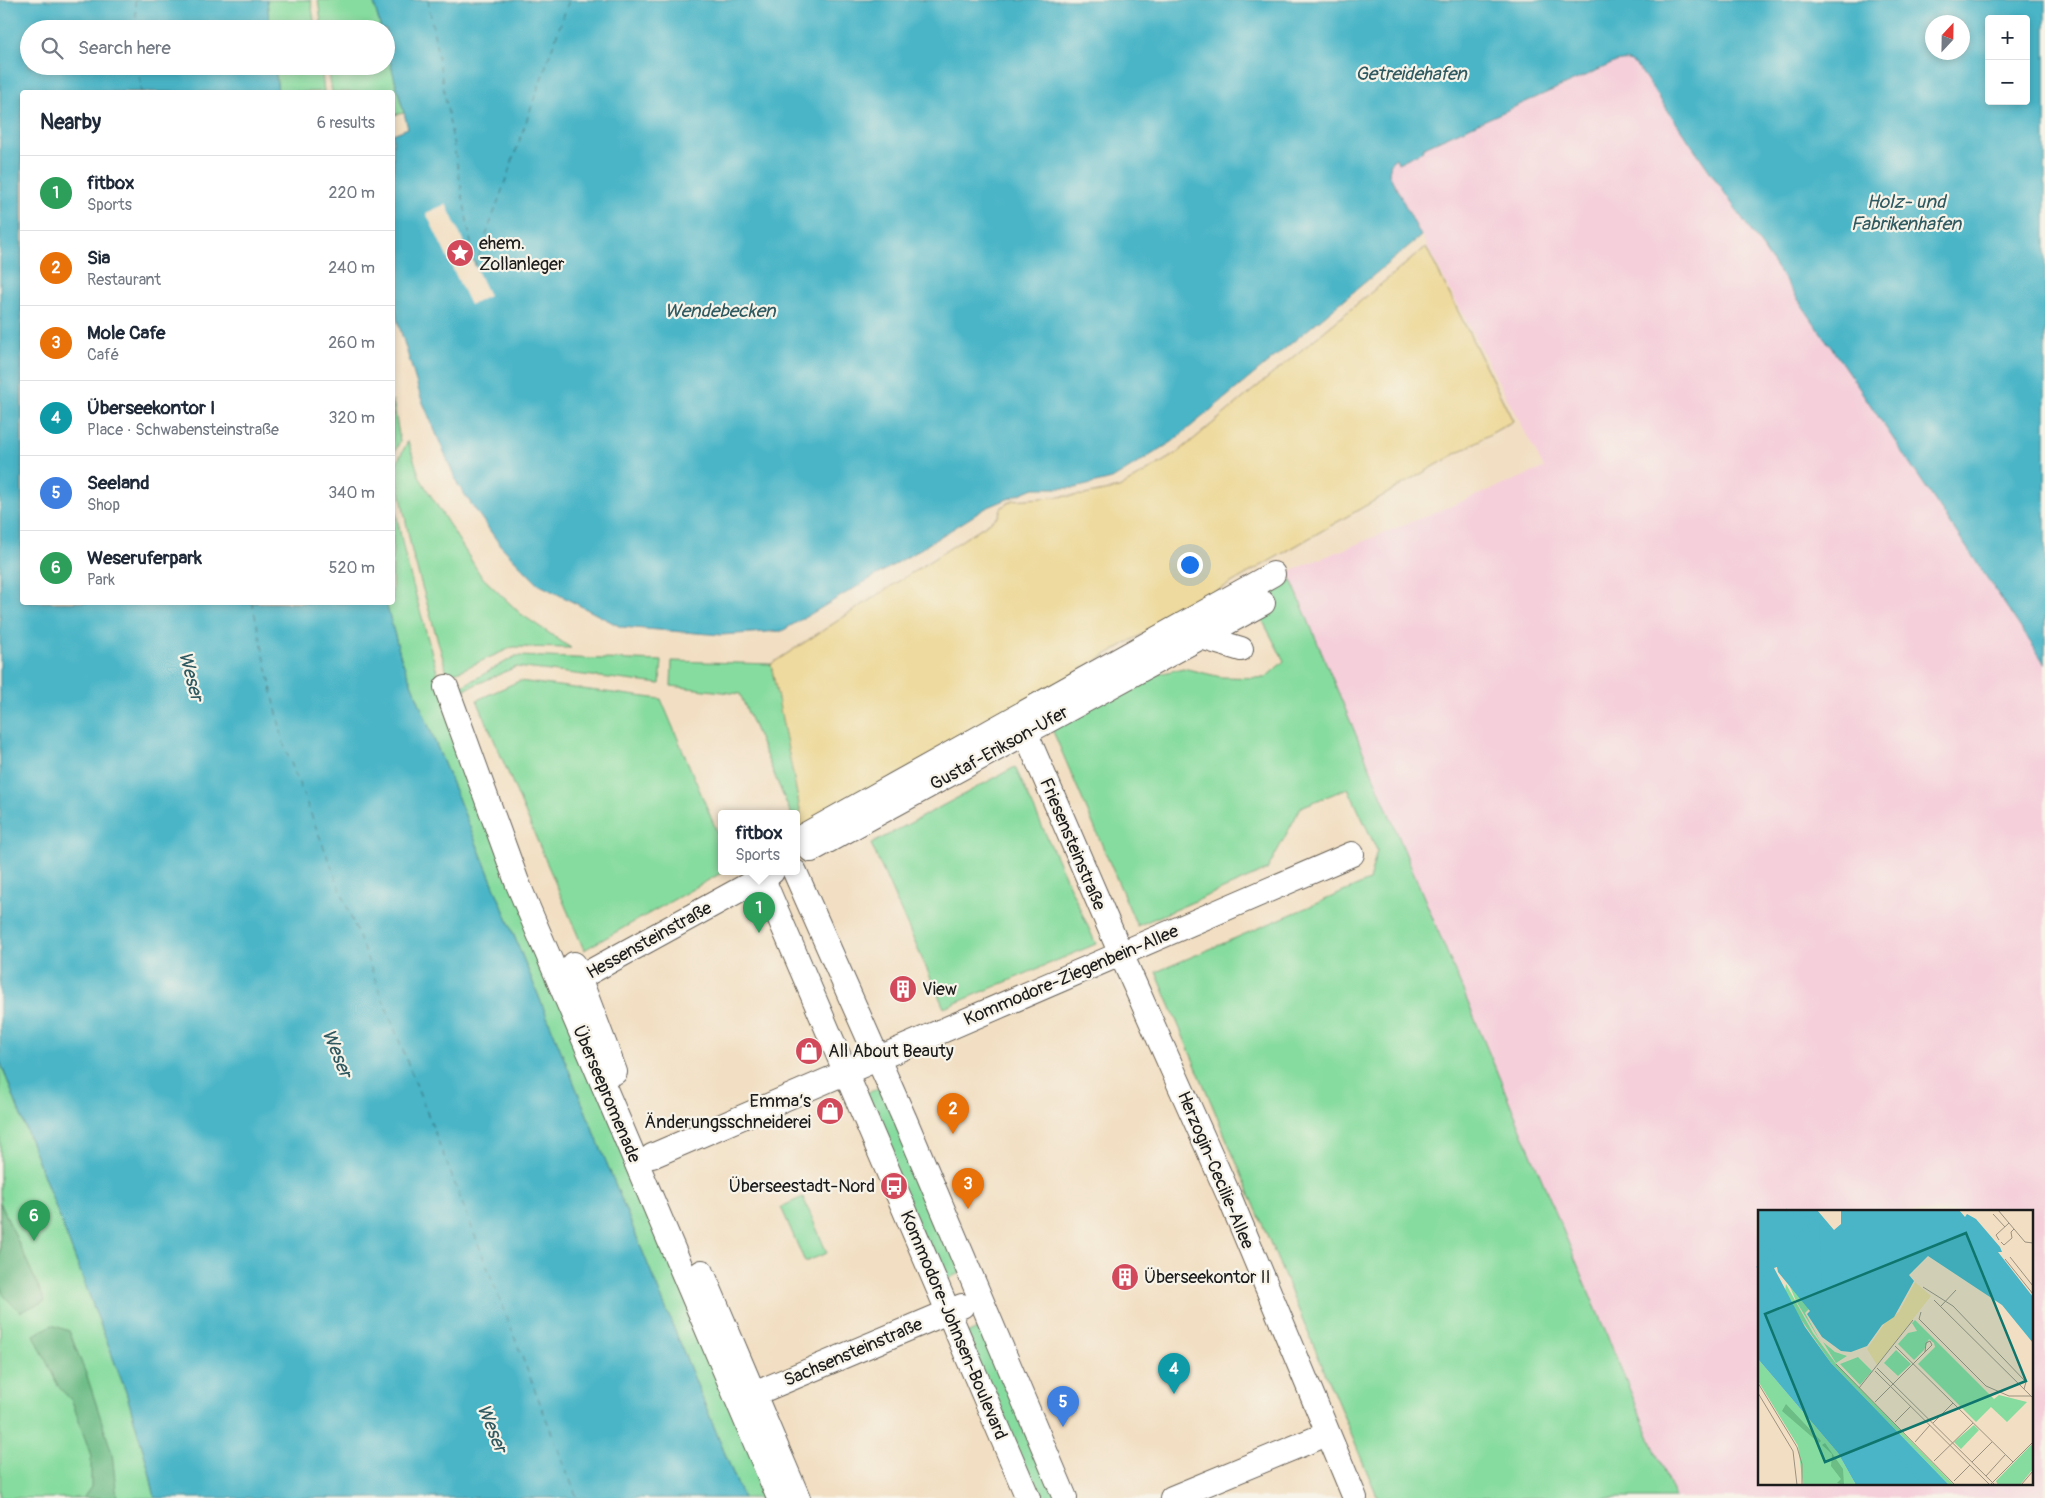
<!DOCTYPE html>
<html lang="en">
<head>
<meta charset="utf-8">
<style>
	:root { --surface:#fff; --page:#f6f6f7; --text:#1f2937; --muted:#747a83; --line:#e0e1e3; --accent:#d1495b }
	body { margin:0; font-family:Pangolin,sans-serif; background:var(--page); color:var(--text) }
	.controls { position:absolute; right:15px; top:15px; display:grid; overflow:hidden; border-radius:5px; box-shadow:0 2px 8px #0003 }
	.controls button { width:45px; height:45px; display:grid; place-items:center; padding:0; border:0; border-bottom:1px solid var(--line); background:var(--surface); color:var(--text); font:25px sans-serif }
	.compass { position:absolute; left:1925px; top:15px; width:45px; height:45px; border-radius:50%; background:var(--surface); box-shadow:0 2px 8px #0003; rotate:22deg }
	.you { position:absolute; left:1189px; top:564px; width:18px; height:18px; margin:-12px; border:4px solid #fff; border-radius:50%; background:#1a73e8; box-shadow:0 0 0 8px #1a73e833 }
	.badge { display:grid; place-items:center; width:32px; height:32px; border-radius:50%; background:var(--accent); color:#fff; font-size:16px; font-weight:700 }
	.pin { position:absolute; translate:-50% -41px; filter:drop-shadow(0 1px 2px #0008) }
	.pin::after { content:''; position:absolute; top:26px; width:18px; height:15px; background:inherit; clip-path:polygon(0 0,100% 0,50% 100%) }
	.popup { position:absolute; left:718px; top:810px; width:82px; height:65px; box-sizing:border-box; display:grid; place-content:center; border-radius:5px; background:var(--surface); filter:drop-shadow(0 1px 4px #0005); font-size:16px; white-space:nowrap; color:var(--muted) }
	.popup b { font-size:19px; color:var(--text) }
	.popup::after { content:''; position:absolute; left:50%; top:100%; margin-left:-10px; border:10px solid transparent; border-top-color:var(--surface) }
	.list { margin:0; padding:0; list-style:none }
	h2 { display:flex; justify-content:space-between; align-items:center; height:65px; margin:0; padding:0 20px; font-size:21px }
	h2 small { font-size:16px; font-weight:400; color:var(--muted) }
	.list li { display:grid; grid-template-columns:32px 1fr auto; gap:15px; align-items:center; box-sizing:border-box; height:75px; padding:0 20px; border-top:1px solid var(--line) }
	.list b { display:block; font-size:19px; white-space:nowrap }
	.list p { margin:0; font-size:16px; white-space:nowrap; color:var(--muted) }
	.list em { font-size:16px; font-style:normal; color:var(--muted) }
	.icon { flex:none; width:28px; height:28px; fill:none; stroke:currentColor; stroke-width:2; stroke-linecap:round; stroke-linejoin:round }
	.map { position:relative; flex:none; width:2045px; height:1498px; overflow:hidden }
	.search { position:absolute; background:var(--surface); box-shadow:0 2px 8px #0003; left:20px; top:20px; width:375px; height:55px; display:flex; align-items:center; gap:12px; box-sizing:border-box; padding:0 18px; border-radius:28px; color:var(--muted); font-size:19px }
	.panel { position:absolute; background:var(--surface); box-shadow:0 2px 8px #0003; left:20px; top:90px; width:375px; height:515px; border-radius:5px }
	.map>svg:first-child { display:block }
	.built { fill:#f5cfda; fill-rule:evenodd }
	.green { fill:#86dc9f; stroke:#517c5e }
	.forest { fill:#6cbc86; stroke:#446c51 }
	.sand { fill:#eeda9e; stroke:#857b5d }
	.water { fill:#4ab5c7; stroke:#336872; fill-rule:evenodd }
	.pier { fill:#f2dfc3 }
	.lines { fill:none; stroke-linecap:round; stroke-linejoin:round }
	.ferry { stroke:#2e5960; stroke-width:1; stroke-dasharray:6 5; stroke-linecap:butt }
	.minor-casing { stroke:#676056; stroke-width:26 }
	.minor { stroke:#fff; stroke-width:24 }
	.labels { text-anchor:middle; stroke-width:4.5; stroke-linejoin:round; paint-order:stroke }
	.poi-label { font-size:18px; fill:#1c1c1c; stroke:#f7f3e8; text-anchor:start }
	.street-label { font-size:18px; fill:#1c1c1c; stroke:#f7f3e8 }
	.water-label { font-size:19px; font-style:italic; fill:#2e5960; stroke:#f7f3e8 }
	.inset-river { fill:none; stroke:#4ab5c7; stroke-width:2.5 }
	.inset-road { fill:none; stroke:#9c9180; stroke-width:1 }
	.view { fill:#0f766e; fill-opacity:0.15; stroke:#0f766e; stroke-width:2.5 }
	.inset-edge { fill:none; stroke:#1c1c1c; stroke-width:2.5 }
</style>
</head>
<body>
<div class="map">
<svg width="2045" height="1498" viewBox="0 0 2045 1498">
	<rect width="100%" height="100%" fill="#f7f3e8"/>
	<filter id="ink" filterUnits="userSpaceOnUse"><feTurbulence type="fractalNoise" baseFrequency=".02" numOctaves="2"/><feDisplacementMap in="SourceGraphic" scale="10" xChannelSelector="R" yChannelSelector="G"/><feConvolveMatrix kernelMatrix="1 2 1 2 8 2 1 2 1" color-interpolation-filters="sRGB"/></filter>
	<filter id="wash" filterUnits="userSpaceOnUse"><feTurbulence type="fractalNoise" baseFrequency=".0096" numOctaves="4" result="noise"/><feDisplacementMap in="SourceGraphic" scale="20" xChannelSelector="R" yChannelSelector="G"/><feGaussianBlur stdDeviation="1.12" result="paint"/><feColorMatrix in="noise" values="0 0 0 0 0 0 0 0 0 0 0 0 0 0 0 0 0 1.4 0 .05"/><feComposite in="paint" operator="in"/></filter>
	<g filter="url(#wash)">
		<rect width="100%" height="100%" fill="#f2dfc3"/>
		<path class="built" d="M 1627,60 L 1633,62 L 1640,70 L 1859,388 L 2045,664 L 2045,1498 L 1675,1498 L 1288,572 L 1544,468 L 1389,174 L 1390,167 L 1391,162 L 1396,158 L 1398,163 L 1423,151 L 1421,148 L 1616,62 ZM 1759,1212 L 2031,1212 L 2031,1484 L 1759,1484 Z"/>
		<path class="green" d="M 267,0 L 311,0 L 315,29 L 270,29 Z
			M 318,0 L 373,0 L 381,29 L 322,29 Z
			M 386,47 L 404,113 L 393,115 L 392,92 L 332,92 L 328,66 L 386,66 Z
			M 275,66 L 321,66 L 324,92 L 278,92 Z
			M 393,400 L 400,441 L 393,455 L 392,455 Z
			M 408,441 L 420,478 L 481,576 L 521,614 L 571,648 L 513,647 L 448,676 L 412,552 L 395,466 Z
			M 393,498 L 405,556 L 439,679 L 772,1498 L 743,1498 L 401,658 L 386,603 L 392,602 Z
			M 1288,572 L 1675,1498 L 1378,1498 L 1156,972 L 1369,881 L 1377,850 L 1348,788 L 1301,807 L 1267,870 L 1137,926 L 1052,729 L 1136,680 L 1183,668 L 1221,677 L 1265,678 L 1284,661 L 1258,612 L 1255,591 Z
			M 516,656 L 662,661 L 660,684 L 516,667 L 459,692 L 457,689 Z
			M 672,661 L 771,664 L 801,814 L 798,832 L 796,814 L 791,814 L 740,694 L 671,686 Z
			M 519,681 L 661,699 L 721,841 L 722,872 L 723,872 L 584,950 L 477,700 Z
			M 1015,767 L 1096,944 L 944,1008 L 871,844 Z
			M 0,1061 L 126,1392 L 148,1467 L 155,1498 L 0,1498 Z
			M 882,1087 L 962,1272 L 942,1281 L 862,1095 Z
			M 803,1197 L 827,1253 L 805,1262 L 781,1207 Z
			M 984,1326 L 1058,1498 L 1034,1498 L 964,1335 Z"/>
		<path class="forest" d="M 0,1202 L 45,1301 L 20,1312 L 4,1296 L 0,1286 Z
			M 52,1325 L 69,1331 L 88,1379 L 112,1453 L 117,1498 L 83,1498 L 91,1487 L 91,1456 L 72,1401 L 58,1386 L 34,1335 Z"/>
		<path class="sand" d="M 1426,247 L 1513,421 L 798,832 L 801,814 L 771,664 L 998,517 L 1002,507 L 1013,500 L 1084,495 L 1119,488 L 1177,453 Z"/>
		<path class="water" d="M 0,0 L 267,0 L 270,29 L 29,29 L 29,66 L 275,66 L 278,92 L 22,92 L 22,602 L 386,603 L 401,658 L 743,1498 L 155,1498 L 148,1467 L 126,1392 L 0,1061 Z
			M 373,0 L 2045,0 L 2045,664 L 1859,388 L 1640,70 C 1632,61 1628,59 1616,62 L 1422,148 L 1423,151 L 1398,163 L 1396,158 L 1391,162 L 1389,174 L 1421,236 L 1172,442 L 1112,479 L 1075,488 L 1034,488 L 986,508 L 914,553 L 782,631 L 721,635 L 621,627 L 538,584 L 500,545 L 458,485 L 421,398 L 397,319 L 393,290 L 393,134 L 408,128 L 386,47 L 386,29 L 381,29 ZM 1989,19 L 2026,19 L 2026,101 L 1989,101 ZM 1932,22 L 1962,22 L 1962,52 L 1932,52 Z"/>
		<path class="pier" d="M 446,204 L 489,296 L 470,305 L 426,213 Z"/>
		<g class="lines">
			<path class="ferry" d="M 135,0 L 137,29
				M 428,0 L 475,266
				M 139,66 L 141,92
				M 475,267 L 569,0
				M 252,602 L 284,745 L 577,1498"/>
		</g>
	</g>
	<g filter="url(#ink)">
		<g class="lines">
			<g class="minor-casing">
				<path id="minor" d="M 1201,637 L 1241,649
					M 446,687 L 517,882 L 779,1498
					M 1026,734 L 1121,954 L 1229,1196 L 1355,1498
					M 796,840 L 1273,574
					M 811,850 L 1263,603
					M 795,872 L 905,1120 L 1065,1498
					M 762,877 L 1028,1498
					M 574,964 L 615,1072
					M 579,978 L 772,872
					M 652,1156 L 1352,854
					M 702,1272 L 798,1498
					M 754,1394 L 962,1306
					M 1172,1498 L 1327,1434"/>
			</g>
			<use href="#minor" class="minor"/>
		</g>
	</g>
	<defs>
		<g id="sight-disc" transform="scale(1.4375)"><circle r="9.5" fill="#d1495b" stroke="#f7f3e8"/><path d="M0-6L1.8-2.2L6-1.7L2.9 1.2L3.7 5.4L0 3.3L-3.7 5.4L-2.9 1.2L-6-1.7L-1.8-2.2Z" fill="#fff"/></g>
		<g id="building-disc" transform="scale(1.4375)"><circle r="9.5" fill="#d1495b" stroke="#f7f3e8"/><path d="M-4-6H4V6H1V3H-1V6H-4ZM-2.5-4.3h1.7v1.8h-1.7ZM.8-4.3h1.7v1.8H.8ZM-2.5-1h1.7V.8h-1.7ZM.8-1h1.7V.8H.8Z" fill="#fff"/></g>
		<g id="shop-disc" transform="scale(1.4375)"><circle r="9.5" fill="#d1495b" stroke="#f7f3e8"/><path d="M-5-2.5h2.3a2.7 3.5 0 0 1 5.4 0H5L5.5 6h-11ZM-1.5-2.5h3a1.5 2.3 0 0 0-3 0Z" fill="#fff"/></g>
		<g id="bus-disc" transform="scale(1.4375)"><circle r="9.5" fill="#d1495b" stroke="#f7f3e8"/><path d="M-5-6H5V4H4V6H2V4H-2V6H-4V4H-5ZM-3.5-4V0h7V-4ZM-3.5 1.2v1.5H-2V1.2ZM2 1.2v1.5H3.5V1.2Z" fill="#fff"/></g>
	</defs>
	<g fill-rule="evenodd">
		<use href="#sight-disc" x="460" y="253"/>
		<use href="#building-disc" x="903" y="989"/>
		<use href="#shop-disc" x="809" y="1051"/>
		<use href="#shop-disc" x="830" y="1111"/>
		<use href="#bus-disc" x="894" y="1186"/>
		<use href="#building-disc" x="1125" y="1277"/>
	</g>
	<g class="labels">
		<g class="poi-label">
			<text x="479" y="249">ehem.<tspan x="479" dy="21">Zollanleger</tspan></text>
			<text x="922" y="995">View</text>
			<text x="828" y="1057">All About Beauty</text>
			<text x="811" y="1107" text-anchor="end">Emma’s<tspan x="811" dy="21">Änderungsschneiderei</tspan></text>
			<text x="875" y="1192" text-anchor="end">Überseestadt-Nord</text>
			<text x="1144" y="1283">Überseekontor II</text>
		</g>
		<g class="street-label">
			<text transform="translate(999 748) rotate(-29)" y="6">Gustaf-Erikson-Ufer</text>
			<text transform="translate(1073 844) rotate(67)" y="6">Friesensteinstraße</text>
			<text transform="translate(649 940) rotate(-29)" y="6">Hessensteinstraße</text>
			<text transform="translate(1071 975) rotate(-23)" y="6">Kommodore-Ziegenbein-Allee</text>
			<text transform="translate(607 1094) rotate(67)" y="6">Überseepromenade</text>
			<text transform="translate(1216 1170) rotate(67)" y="6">Herzogin-Cecilie-Allee</text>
			<text transform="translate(954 1325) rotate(67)" y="6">Kommodore-Johnsen-Boulevard</text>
			<text transform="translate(853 1352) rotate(-23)" y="6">Sachsensteinstraße</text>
		</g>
		<g class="water-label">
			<text x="1411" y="80">Getreidehafen</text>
			<text x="1906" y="208">Holz- und<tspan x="1906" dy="22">Fabrikenhafen</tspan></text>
			<text x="720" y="317">Wendebecken</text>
			<text transform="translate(192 676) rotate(75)" y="7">Weser</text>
			<text transform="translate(338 1053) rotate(68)" y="7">Weser</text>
			<text transform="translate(493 1428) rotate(68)" y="7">Weser</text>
		</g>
	</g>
	<g transform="translate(1758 1210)">
		<rect width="275" height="275" fill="#f2dfc3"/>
		<path d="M 30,72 L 51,99 L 47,103 L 64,134 L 38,91 ZM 28,74 L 55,123 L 79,155 L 196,275 L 191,275 L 73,153 L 38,102 L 27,82 ZM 157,110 L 236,189 L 241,185 L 269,192 L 249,212 L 233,197 L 218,212 L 160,154 L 177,137 L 176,133 L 171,129 L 166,140 L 156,150 L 140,134 L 150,123 L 159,121 L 154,113 ZM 65,132 L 77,142 L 89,146 L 78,153 ZM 138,140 L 153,154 L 140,166 L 126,153 ZM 100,147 L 114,161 L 102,175 L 82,154 ZM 0,149 L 80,243 L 98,275 L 45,275 L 40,236 L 0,171 ZM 216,215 L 221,220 L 203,239 L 196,232 ZM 275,233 L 275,259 L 262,275 L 240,275 L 238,271 Z" fill="#86dc9f"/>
		<path d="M 28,194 L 63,231 L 61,233 L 24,201 ZM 67,233 L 85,259 L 86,275 L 79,273 L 83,269 L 73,256 L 74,244 L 64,235 Z" fill="#6cbc86"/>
		<path d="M 157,72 L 173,86 L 119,155 L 109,139 L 127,113 L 141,102 Z" fill="#eeda9e"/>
		<path d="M 0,0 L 59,0 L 76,20 L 83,14 L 83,0 L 201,0 L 207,7 L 209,4 L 218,9 L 242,37 L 244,42 L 240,42 L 275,87 L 275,133 L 244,95 L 170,46 L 151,65 L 156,71 L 136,107 L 124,115 L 109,136 L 93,142 L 83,141 L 64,127 L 49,104 L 52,101 L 20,62 L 19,57 L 16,58 L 47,117 L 73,153 L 191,275 L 98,275 L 80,243 L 0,149 Z" fill="#4ab5c7"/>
		<path class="inset-river" d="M 28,0 L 59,8M 60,9 L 0,57 L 25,108 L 65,167 L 167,275M 60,10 L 64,110M 0,32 L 23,46 L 64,112"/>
		<path class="inset-road" d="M 240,0 L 267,32 L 275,33M 235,4 L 247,17M 241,30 L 238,25 L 251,13M 243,32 L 246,35 L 254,28 L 253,22 L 256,19M 252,47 L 275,76M 247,49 L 275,84M 165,77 L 195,96 L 268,172 L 266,179M 176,90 L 275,188M 183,96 L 198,80M 163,102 L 161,109 L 228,176 L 251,186 L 273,186M 137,136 L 255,252M 78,154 L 197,275M 119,158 L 237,275M 117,161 L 232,275M 0,173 L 39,237 L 44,254 L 44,275M 101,178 L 155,110M 0,183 L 35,241 L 39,275M 117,192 L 174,135 L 172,131 L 168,133 L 167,142M 137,212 L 153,196M 175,213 L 195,193M 157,232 L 172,215M 176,251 L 215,213M 214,252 L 234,232M 228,266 L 247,245M 196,271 L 212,255M 233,274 L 275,232M 263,275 L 275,261"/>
		<path class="view" d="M 208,23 L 268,171 L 67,252 L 7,104 Z"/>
		<rect width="275" height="275" class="inset-edge"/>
	</g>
</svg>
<div class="controls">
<button>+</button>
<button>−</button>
</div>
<svg class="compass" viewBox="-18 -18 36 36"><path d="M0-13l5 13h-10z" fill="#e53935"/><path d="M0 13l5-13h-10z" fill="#747a83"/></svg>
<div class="you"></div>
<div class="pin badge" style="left:759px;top:933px;background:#2e9e5b">1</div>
<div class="popup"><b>fitbox</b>Sports</div>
<div class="pin badge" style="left:953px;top:1134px;background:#e8710a">2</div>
<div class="pin badge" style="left:968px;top:1209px;background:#e8710a">3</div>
<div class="pin badge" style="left:1174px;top:1394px;background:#0f9aa8">4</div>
<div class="pin badge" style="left:1063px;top:1427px;background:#3f7fe0">5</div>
<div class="pin badge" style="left:34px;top:1241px;background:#2e9e5b">6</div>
<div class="search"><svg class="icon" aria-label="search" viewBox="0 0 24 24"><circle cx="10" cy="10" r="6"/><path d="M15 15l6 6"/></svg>Search here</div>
<section class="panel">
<h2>Nearby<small>6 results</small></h2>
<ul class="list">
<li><span class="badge" style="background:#2e9e5b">1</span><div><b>fitbox</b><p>Sports</p></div><em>220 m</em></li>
<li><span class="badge" style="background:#e8710a">2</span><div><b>Sia</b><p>Restaurant</p></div><em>240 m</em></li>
<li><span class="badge" style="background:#e8710a">3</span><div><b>Mole Cafe</b><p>Café</p></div><em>260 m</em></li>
<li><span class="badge" style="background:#0f9aa8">4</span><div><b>Überseekontor I</b><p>Place · Schwabensteinstraße</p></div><em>320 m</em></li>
<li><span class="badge" style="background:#3f7fe0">5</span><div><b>Seeland</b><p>Shop</p></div><em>340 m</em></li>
<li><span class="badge" style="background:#2e9e5b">6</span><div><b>Weseruferpark</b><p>Park</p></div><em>520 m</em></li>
</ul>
</section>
</div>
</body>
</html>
